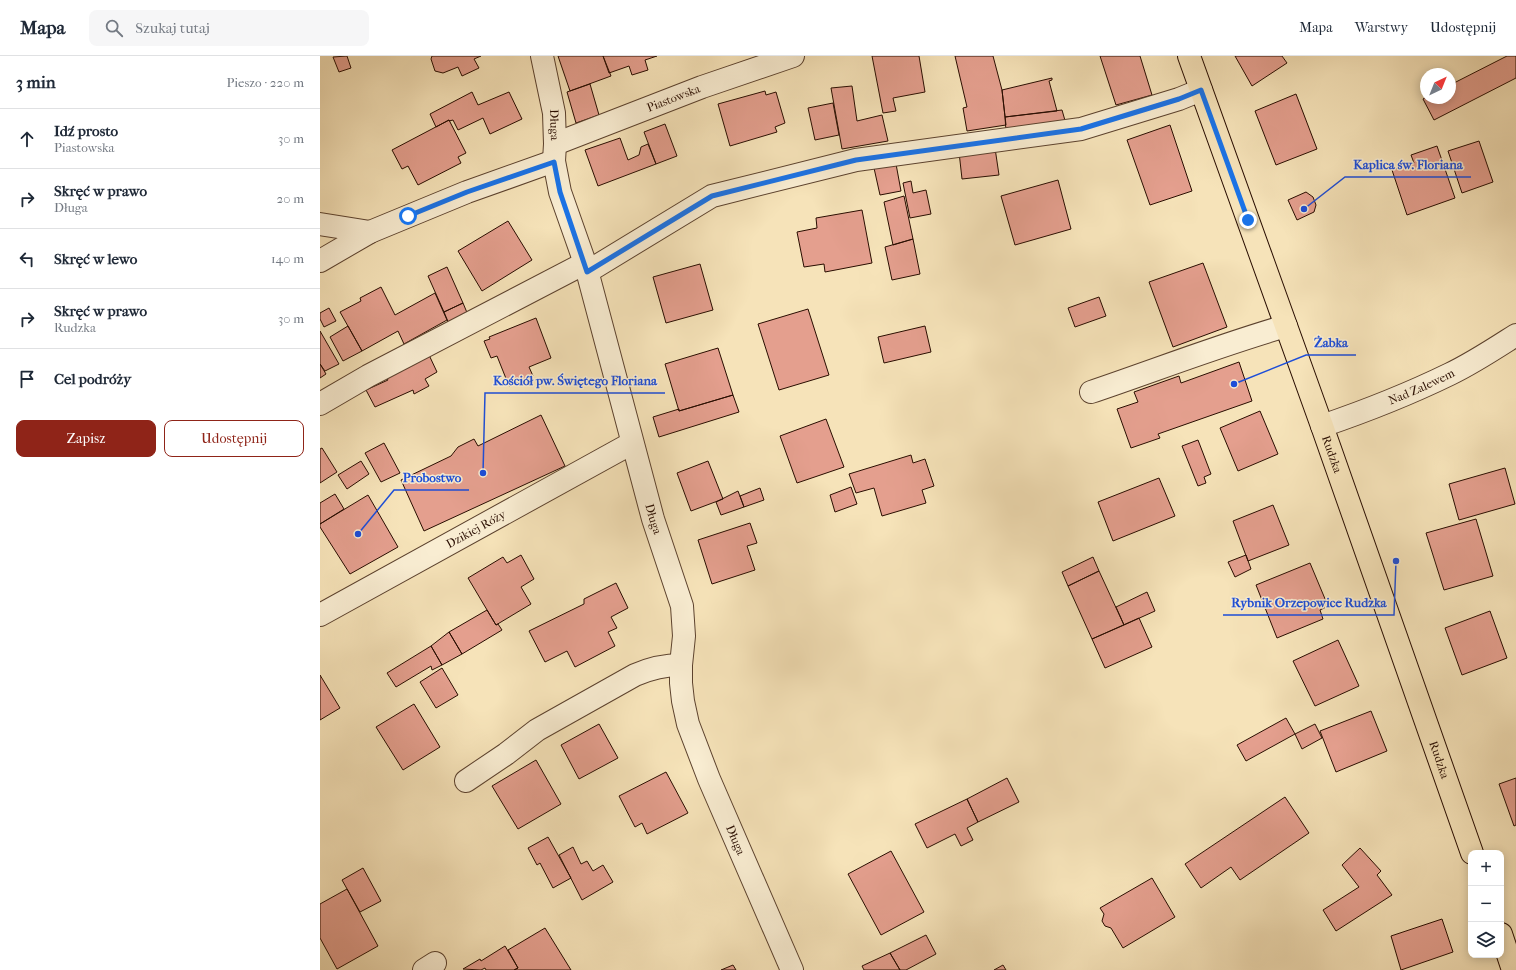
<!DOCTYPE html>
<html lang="pl">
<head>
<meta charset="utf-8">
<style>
	:root { --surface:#fff; --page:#f6f6f7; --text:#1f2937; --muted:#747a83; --line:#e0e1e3; --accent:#8f2418 }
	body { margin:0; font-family:"IM FELL French Canon",serif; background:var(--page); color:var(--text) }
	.controls { position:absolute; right:12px; bottom:12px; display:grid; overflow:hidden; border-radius:8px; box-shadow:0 2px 10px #0003 }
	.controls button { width:36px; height:36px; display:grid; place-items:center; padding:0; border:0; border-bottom:1px solid var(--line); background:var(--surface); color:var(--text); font:20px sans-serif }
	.compass { position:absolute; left:1100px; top:12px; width:36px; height:36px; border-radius:50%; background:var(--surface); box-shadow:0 2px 10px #0003; rotate:43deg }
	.stop { position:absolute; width:12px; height:12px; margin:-9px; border:3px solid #1a73e8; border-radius:50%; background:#fff }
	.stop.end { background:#1a73e8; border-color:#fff; box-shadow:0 1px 4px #0008 }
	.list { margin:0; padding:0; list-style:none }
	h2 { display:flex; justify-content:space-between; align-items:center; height:52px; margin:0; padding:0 16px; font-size:17px }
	h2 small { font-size:13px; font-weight:400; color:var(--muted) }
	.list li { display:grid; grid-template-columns:26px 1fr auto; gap:12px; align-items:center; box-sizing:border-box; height:60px; padding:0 16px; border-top:1px solid var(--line) }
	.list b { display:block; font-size:15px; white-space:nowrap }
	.list p { margin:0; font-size:13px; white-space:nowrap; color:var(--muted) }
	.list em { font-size:13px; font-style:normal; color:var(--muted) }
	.actions { display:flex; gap:8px; padding:12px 16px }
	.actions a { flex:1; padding:9px 0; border:1px solid var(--accent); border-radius:8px; text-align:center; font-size:14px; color:var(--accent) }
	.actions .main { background:var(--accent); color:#fff }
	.icon { flex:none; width:22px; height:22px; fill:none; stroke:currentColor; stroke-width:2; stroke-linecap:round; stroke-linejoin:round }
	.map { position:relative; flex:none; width:1196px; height:914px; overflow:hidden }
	header { display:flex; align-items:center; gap:24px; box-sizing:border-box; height:56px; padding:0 20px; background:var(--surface); border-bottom:1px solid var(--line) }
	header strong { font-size:19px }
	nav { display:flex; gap:22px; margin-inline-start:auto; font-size:14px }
	.search { width:280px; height:36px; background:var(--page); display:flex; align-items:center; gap:10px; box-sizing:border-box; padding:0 14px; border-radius:8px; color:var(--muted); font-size:15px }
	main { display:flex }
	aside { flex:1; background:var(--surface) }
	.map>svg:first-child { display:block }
	.building { fill:#e49f8e; stroke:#290d00 }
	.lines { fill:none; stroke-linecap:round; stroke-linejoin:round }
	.minor-casing { stroke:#5c422e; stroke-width:24 }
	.major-casing { stroke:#290d00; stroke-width:24 }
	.minor { stroke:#f9edd2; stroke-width:22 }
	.major { stroke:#f6e3b9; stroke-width:22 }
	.route { stroke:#1a73e8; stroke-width:5 }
	.labels { text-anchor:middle; stroke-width:3; stroke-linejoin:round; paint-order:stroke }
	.street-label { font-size:12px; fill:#290d00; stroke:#f9edd2 }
	.leader { fill:none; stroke:#1d4ed8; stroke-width:1.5 }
	.callout-dot { fill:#1d4ed8; stroke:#f9edd2; stroke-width:1.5 }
	.callout-label { font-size:13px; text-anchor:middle; font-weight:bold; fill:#1d4ed8; stroke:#f9edd2; stroke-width:3; stroke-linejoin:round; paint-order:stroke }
</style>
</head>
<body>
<header>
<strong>Mapa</strong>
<div class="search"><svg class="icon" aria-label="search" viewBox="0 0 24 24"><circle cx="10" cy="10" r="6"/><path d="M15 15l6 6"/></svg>Szukaj tutaj</div>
<nav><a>Mapa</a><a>Warstwy</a><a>Udostępnij</a></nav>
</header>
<main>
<aside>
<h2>3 min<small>Pieszo · 220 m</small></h2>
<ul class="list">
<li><svg class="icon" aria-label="ahead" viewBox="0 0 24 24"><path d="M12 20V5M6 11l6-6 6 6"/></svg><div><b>Idź prosto</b><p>Piastowska</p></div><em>30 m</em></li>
<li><svg class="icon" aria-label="right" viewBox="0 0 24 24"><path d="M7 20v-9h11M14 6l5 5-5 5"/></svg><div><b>Skręć w prawo</b><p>Długa</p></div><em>20 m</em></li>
<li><svg class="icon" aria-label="left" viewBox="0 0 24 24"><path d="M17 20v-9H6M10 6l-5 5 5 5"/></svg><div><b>Skręć w lewo</b></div><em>140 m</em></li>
<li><svg class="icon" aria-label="right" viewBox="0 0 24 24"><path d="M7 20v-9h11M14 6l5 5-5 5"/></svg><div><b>Skręć w prawo</b><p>Rudzka</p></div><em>30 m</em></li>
<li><svg class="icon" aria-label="arrive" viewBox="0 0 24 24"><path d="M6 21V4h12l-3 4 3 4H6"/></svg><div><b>Cel podróży</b></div></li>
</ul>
<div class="actions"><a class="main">Zapisz</a><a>Udostępnij</a></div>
</aside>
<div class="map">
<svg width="1196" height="914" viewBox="0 0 1196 914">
	<rect width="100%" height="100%" fill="#f6e3b9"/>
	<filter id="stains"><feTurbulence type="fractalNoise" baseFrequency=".005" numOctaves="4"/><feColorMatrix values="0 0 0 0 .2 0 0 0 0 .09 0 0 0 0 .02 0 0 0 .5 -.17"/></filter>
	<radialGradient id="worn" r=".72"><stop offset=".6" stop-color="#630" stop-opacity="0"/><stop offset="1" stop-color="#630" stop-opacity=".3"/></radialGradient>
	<path class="building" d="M 27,0 L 31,12 L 19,16 L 13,1 Z
		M 112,0 L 161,0 L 154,3 L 159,12 L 142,20 L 138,11 L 123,17 L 115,15 L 111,3 Z
		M 238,0 L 283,0 L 291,20 L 250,35 Z
		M 283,0 L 337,0 L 325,4 L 328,14 L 312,19 L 309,10 L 289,17 Z
		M 552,0 L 599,0 L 605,36 L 573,42 L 576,55 L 563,57 Z
		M 635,0 L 673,0 L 682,34 L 686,69 L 647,75 L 643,52 L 647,51 Z
		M 780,0 L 820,0 L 832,39 L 796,49 Z
		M 915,0 L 962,0 L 967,7 L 932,30 Z
		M 1187,0 L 1196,0 L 1196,22 L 1114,64 L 1103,43 L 1106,41 L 1130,42 L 1130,29 Z
		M 732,22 L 732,24 L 729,25 L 737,55 L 685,61 L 682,34 Z
		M 270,28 L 279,59 L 256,67 L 247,36 Z
		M 532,30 L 537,65 L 562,59 L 568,85 L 522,93 L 511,32 Z
		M 445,35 L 446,39 L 456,36 L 465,67 L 455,71 L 457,76 L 410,90 L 398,48 Z
		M 152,36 L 158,49 L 189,36 L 202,63 L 170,78 L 163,62 L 138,74 L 133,64 L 129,65 L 129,64 L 116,71 L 110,58 Z
		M 976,38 L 997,93 L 956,109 L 935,55 Z
		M 513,47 L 519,79 L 495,84 L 488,52 Z
		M 742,54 L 746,68 L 686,75 L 685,61 Z
		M 129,64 L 146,97 L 138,101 L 141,107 L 98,129 L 88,110 L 82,113 L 72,94 Z
		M 345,68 L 357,100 L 336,108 L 324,76 Z
		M 850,69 L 872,135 L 830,149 L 807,84 Z
		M 300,82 L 308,104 L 319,99 L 321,91 L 328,88 L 336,108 L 278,130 L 265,94 Z
		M 1159,85 L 1173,126 L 1142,137 L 1128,95 Z
		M 1117,90 L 1135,142 L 1087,159 L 1072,114 L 1094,107 L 1091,99 Z
		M 675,92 L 679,119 L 642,123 L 639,96 Z
		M 576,108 L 581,135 L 560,139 L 554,112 Z
		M 738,124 L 751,173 L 695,189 L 681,140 Z
		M 591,125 L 593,137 L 606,134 L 611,158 L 590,162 L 583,127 Z
		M 986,136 L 993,141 L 996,149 L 994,156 L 977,164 L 968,144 Z
		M 584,140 L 593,183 L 573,189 L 564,146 Z
		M 542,154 L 552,207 L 505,216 L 504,208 L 484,211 L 477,176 L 497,172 L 496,162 Z
		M 188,165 L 212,204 L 162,235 L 138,195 Z
		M 593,183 L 600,218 L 572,224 L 565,191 Z
		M 883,207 L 907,271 L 853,291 L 829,226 Z
		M 380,208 L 393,254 L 346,267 L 333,221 Z
		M 127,211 L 143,247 L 124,256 L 108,220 Z
		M 61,231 L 75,259 L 115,237 L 127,264 L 84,288 L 78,275 L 42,295 L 20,256 L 41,245 L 40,242 Z
		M 779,241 L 786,260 L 755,271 L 748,252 Z
		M 143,247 L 148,259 L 129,268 L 124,256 Z
		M 9,252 L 16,265 L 4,271 L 0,263 L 0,257 Z
		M 488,253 L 509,319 L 459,334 L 438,268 Z
		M 216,262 L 231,302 L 209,311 L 213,320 L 189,330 L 177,300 L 171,302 L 164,285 L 170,283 L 169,281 Z
		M 28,270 L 42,295 L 23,305 L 10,281 Z
		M 605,270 L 611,296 L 564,307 L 558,281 Z
		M 0,275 L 19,308 L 5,315 L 0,308 Z
		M 398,292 L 413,339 L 359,355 L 345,308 Z
		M 109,299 L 117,316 L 105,323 L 109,330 L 94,338 L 93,334 L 55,351 L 46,334 L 68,324 L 66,321 Z
		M 919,306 L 932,345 L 838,378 L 840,382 L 811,392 L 797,353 L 818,346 L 814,336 L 859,320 L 861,327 Z
		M 0,308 L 6,318 L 0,322 Z
		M 413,339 L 419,356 L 339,381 L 333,361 L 359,353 L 359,355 Z
		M 940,355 L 958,398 L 918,415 L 900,372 Z
		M 221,359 L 245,410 L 104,475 L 81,424 L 131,400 L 138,391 L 154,383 L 158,390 Z
		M 506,363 L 524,411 L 477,427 L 460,380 Z
		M 878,384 L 891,418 L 884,421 L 886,427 L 878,430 L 862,390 Z
		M 64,387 L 80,417 L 61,426 L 45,397 Z
		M 2,392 L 17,416 L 0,427 L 0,393 Z
		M 591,399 L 593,407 L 605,403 L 614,430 L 602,434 L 606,447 L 562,460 L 554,432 L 536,437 L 529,418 Z
		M 41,405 L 49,418 L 27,433 L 18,419 Z
		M 388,405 L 403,443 L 371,455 L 357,417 Z
		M 1185,412 L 1195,448 L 1139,464 L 1129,428 Z
		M 839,422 L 855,460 L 793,485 L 778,446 Z
		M 531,431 L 537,448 L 515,456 L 510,439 Z
		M 440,432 L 444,444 L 424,451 L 420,440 Z
		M 418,435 L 424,451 L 401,459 L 396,446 Z
		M 15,438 L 24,453 L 0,468 L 0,447 Z
		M 48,439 L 78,491 L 30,518 L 0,471 L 0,468 Z
		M 953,449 L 969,489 L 928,505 L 913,465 Z
		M 1156,463 L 1173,520 L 1124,534 L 1106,477 Z
		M 430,467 L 437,487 L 427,490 L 435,514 L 392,528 L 378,484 Z
		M 201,499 L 214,523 L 201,531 L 211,548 L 176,569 L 148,522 L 183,501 L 187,507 Z
		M 926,499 L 931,513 L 915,521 L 908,506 Z
		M 773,501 L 779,515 L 748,530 L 742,516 Z
		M 990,507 L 1008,550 L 1000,554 L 1003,563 L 957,582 L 936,529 Z
		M 779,515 L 804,569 L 772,583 L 748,530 Z
		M 296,527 L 308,552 L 291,561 L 297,572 L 288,576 L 295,590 L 255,611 L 247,595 L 225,606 L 209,575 L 264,548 L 264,543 Z
		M 827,536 L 835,555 L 804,569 L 796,551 Z
		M 167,554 L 176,569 L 178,568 L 182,574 L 142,598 L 129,576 Z
		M 1170,555 L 1187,602 L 1142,619 L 1125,572 Z
		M 819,562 L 832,591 L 785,612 L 772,583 Z
		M 129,576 L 142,598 L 122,609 L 111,590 Z
		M 1018,584 L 1039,630 L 995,650 L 973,605 Z
		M 111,590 L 122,609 L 112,614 L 111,610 L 76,631 L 67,617 Z
		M 122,612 L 138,639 L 116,652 L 100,626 Z
		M 0,619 L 20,652 L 0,664 Z
		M 94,648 L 120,691 L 83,714 L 56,671 Z
		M 1051,655 L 1067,695 L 1016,716 L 1000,675 Z
		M 966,662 L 975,678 L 926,705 L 917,689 Z
		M 279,668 L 298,702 L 259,723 L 241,689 Z
		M 995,668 L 1002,682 L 982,693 L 975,678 Z
		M 216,704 L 241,748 L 198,773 L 172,730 Z
		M 346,716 L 368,757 L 327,778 L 322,767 L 315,771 L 299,740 Z
		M 687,722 L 699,746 L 658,766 L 647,743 Z
		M 1196,722 L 1196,769 L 1194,770 L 1179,728 Z
		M 965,741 L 989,777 L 920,824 L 911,811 L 881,832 L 865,808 Z
		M 647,743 L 658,766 L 647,772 L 653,784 L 641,790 L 635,778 L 607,792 L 595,768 Z
		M 228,781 L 251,822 L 233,832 L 220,807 L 217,809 L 208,792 Z
		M 253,791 L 261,808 L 267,805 L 273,815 L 283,809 L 293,826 L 262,844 L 239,799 Z
		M 1040,792 L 1061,815 L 1057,819 L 1072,839 L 1016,875 L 1003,854 L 1039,831 L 1022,809 Z
		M 571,795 L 604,856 L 561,879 L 528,818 Z
		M 43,812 L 61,845 L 40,856 L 22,824 Z
		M 832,822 L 855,861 L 803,892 L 791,872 L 785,870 L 782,865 L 784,858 L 780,852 Z
		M 27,833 L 58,890 L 17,913 L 0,882 L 0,848 Z
		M 1122,863 L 1133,896 L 1081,914 L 1071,880 Z
		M 225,872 L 251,914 L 194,914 L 198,912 L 188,894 Z
		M 606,879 L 616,898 L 586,914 L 580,914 L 570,897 Z
		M 185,890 L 198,912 L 194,914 L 166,914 L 165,912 L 161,914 L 143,913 L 160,903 L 161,905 Z
		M 570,897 L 580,914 L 544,914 L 542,910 Z
		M 413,909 L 416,914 L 401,914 Z
		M 683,909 L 686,914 L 674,914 Z"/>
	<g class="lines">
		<g class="minor-casing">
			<g id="minor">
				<path id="s1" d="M 222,0 L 234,57 L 235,88 L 234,105 L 240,136 L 265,207 L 333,463 L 362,550 L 364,580 L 361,609 L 361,627 L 363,645 L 368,668 L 389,723 L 472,914"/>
				<path id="s2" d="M 235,88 L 382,31 L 473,0"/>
				<path d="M 0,168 L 50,176"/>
				<path d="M 0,205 L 50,176 L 147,136 L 234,105"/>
				<path d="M 267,216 L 392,140 L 536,104 L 761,73 L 859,43 L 881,34"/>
				<path d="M 771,336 C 836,314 900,289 966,270"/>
				<path d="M 0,348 L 48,320 L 265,207"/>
				<path id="s3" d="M 1002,370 C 1046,355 1089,338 1130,318 C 1153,307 1174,293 1196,279"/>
				<path id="s4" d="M 0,559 L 312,387"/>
				<path d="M 146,725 L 186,698 L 217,674 L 315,619 C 331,612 344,609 361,609"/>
				<path d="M 104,914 L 115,907"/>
			</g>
		</g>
		<g class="major-casing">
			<g id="major">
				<path id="s5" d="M 869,0 L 1002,370 L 1152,797"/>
				<path d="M 1181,878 L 1193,914"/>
			</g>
		</g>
		<use href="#minor" class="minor"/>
		<use href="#major" class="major"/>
	</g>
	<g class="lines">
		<path class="route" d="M 88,160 L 147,136 L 234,106 L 240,136 L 267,216 L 392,140 L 536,104 L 761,73 L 859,43 L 881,34 L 928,164"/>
	</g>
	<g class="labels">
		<g class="street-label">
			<text dy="4" stroke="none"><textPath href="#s2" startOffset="127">Piastowska</textPath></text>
			<text dy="4" stroke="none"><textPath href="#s1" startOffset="70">Długa</textPath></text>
			<text dy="4" stroke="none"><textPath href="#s3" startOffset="107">Nad Zalewem</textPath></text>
			<text dy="4" stroke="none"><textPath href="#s5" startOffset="423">Rudzka</textPath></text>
			<text dy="4" stroke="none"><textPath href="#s1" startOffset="478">Długa</textPath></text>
			<text dy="4" stroke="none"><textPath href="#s4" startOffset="178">Dzikiej Róży</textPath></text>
			<text dy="4" stroke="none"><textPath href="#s5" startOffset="747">Rudzka</textPath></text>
			<text dy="4" stroke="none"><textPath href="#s1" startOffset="814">Długa</textPath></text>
		</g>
	</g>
	<path class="leader" d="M984 153L1025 121H1151M914 328L986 299H1036M163 417L165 337H345M38 478L74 434H149M1076 505L1074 559H903"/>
	<g class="callout-dot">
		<circle cx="984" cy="153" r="4"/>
		<circle cx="914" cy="328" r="4"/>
		<circle cx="163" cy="417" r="4"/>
		<circle cx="38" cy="478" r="4"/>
		<circle cx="1076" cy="505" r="4"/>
	</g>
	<g class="callout-label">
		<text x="1088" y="113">Kaplica św. Floriana</text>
		<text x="1011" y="291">Żabka</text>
		<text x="255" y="329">Kościół pw. Świętego Floriana</text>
		<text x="112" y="426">Probostwo</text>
		<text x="989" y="551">Rybnik Orzepowice Rudzka</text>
	</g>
	<rect width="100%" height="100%" filter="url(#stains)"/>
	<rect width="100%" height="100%" fill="url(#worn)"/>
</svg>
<div class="controls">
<button>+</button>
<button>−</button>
<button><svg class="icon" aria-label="layers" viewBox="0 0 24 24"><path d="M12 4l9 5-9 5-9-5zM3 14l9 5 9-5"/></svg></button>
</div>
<svg class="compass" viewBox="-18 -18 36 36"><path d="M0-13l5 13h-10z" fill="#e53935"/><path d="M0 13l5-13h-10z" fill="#747a83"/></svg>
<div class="stop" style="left:88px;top:160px"></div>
<div class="stop end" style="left:928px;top:164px"></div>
</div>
</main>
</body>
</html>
